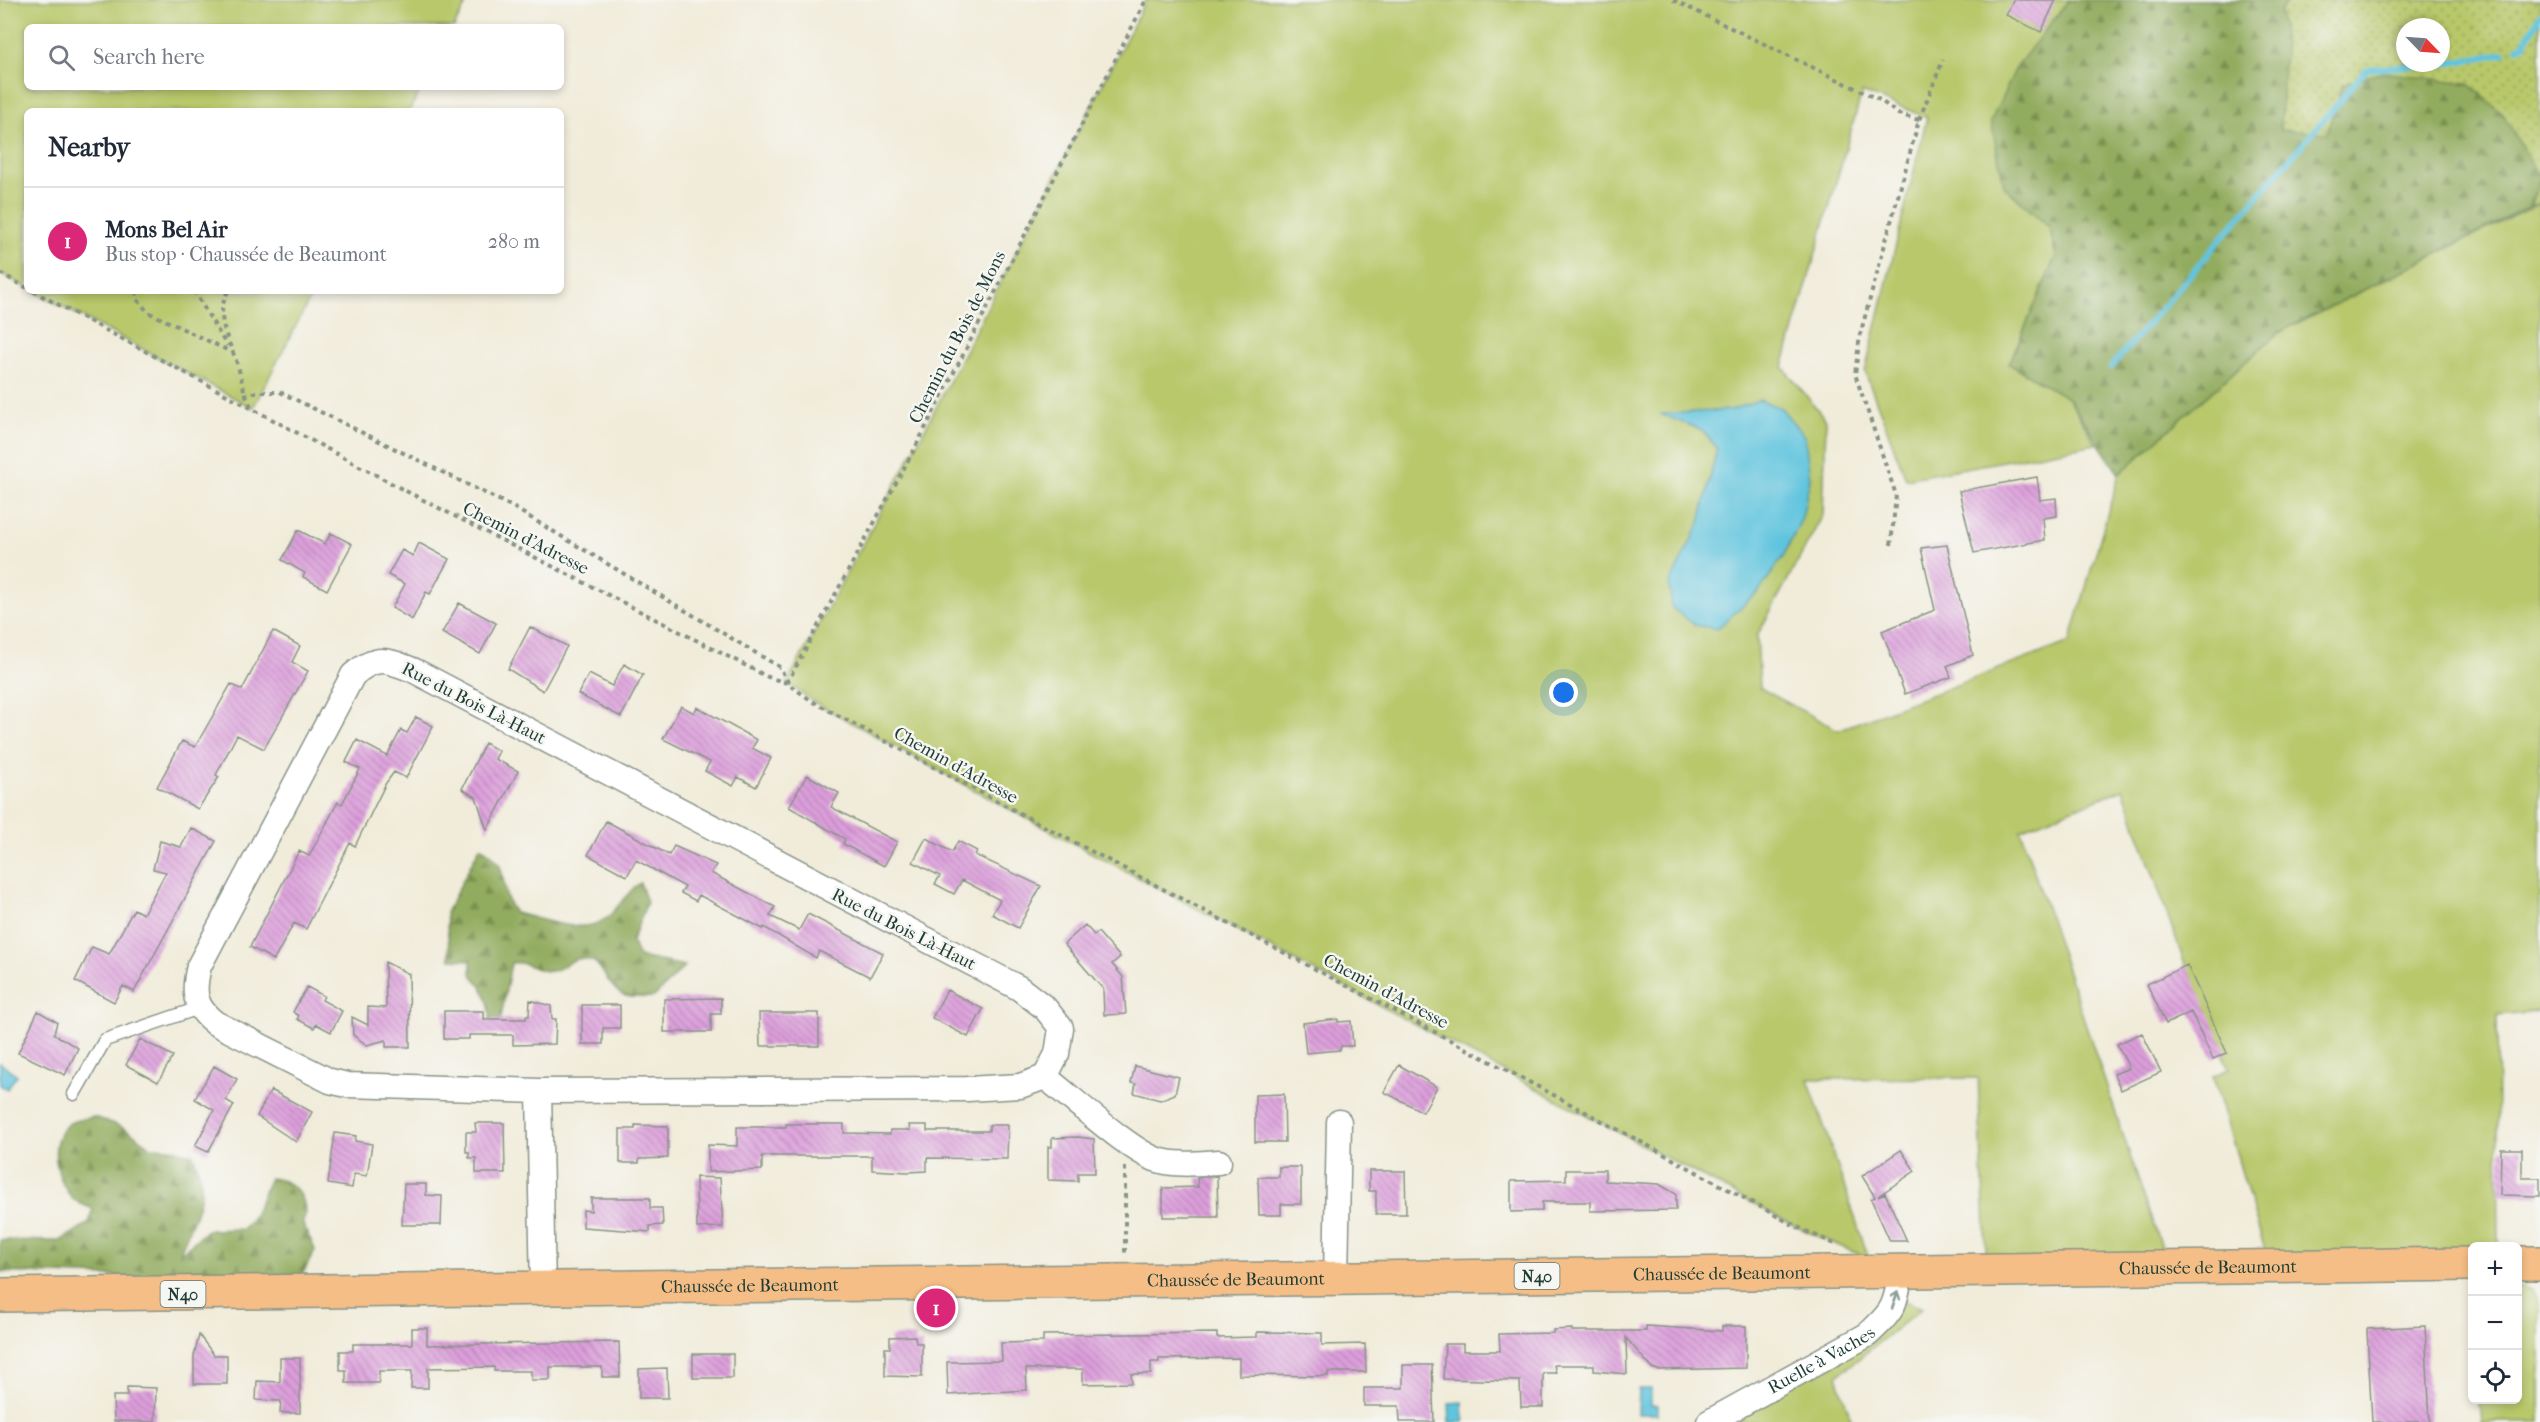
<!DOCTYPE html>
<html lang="en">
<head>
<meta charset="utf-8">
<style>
	:root { --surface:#fff; --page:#f6f6f7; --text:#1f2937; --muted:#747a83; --line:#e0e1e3; --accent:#db2777 }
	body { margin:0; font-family:"IM FELL French Canon",serif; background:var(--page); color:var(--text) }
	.controls { position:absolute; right:18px; bottom:18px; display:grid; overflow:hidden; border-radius:9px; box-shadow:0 3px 9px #0003 }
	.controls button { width:54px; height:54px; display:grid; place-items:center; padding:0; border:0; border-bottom:2px solid var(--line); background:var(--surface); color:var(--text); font:30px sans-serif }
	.compass { position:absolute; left:2396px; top:18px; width:54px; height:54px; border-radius:50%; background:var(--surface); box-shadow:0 3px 9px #0003; rotate:115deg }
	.you { position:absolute; left:1564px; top:693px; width:21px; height:21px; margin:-15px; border:4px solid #fff; border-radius:50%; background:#1a73e8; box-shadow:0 0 0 9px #1a73e833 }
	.badge { display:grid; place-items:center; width:39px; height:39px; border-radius:50%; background:var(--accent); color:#fff; font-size:20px; font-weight:700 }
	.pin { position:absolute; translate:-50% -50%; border:3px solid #fff; box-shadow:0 2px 6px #0006 }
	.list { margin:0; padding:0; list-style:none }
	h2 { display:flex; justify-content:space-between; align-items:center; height:78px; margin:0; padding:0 24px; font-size:26px }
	h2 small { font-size:20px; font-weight:400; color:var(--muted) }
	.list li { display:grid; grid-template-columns:39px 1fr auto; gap:18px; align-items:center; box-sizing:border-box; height:108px; padding:0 24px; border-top:2px solid var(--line) }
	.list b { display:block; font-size:22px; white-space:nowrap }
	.list p { margin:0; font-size:20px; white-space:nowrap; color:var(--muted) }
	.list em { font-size:20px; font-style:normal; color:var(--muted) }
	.icon { flex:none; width:33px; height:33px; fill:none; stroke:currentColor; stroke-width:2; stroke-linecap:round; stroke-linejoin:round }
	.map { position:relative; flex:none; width:2540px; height:1422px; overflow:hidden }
	.search { position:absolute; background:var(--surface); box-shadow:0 3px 9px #0003; left:24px; top:24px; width:540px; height:66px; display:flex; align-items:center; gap:15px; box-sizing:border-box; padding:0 21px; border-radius:9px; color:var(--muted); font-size:22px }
	.panel { position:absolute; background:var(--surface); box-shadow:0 3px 9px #0003; left:24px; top:108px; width:540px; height:186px; border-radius:9px }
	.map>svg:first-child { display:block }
	.green { fill:#b8c86a; stroke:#6c824f; stroke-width:1.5 }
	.forest { fill:url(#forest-firs); stroke:#587449; stroke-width:1.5 }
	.park { fill:url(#park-dots); stroke:#6c824f; stroke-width:1.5; fill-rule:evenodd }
	.water { fill:#60c4de; stroke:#408089; stroke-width:1.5 }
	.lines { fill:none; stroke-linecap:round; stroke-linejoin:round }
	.stream { stroke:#60c4de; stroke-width:6 }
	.building { fill:url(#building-back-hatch) }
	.service-casing { stroke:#889487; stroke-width:15 }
	.minor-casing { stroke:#889487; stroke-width:27 }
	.primary-casing { stroke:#889487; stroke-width:36 }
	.path { stroke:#889487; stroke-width:4; stroke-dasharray:4.5 4.5; stroke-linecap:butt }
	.service { stroke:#fff; stroke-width:12 }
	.minor { stroke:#fff; stroke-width:24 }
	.primary { stroke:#f6be87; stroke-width:33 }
	.oneway { stroke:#8f9e9a }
	.labels { text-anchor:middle; stroke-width:5; stroke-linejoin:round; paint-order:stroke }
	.shield { fill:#f6f6f2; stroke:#60746d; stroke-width:1.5 }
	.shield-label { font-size:16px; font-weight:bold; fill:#1f3d34 }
	.street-label { font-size:18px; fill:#1f3d34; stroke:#f6f6f2 }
</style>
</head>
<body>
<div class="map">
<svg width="2540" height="1422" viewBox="0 0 2540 1422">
	<defs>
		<pattern id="forest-firs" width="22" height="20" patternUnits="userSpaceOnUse" patternTransform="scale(1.5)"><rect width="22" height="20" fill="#92ac5e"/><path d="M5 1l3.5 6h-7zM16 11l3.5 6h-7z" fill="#778d4e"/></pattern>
		<pattern id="park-dots" width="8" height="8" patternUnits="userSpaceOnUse" patternTransform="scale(1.5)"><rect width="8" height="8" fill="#b8c86a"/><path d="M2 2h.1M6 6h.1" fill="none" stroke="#95a458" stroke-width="1.8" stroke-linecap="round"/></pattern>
		<pattern id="building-back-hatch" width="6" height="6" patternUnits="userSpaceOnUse" patternTransform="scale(1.5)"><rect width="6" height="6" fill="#dd9fdc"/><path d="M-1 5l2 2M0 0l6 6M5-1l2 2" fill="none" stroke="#b383b3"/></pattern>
	</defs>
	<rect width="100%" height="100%" fill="#f6f6f2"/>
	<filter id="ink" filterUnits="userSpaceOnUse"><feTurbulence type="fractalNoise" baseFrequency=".0167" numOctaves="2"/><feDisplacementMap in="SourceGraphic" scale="12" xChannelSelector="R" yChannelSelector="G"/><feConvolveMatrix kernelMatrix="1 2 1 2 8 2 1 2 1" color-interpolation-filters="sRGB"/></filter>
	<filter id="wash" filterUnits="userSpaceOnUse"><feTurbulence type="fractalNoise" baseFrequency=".008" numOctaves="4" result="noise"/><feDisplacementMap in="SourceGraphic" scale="24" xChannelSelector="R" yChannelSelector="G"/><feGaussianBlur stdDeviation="1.35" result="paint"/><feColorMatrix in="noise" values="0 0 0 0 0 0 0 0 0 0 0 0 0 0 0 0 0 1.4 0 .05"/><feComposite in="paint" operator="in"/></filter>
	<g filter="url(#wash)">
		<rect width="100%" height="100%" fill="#f1ecda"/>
		<path class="green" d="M 0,0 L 468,0 L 454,27 L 27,27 L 27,87 L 422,87 L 409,111 L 27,111 L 27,288 L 0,273 Z
			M 1146,0 L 2069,0 L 2004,186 L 2050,228 L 2056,256 L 2009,364 L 2068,398 L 2096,444 L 1906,479 L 1865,372 L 1927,117 L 1862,92 L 1783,367 L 1826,420 L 1823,515 L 1757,636 L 1760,688 L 1838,730 L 2070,642 L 2119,474 L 2278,333 L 2540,203 L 2540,1011 L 2497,1015 L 2499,1246 L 2472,1246 L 2472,1264 L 2270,1267 L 2213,1076 L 2229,1069 L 2189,976 L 2123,789 L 2020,830 L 2164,1256 L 1987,1271 L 1978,1078 L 1808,1079 L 1869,1259 L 1795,1226 L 1013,811 L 812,701 L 787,683 L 915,448 Z
			M 33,291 L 314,291 L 253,408 Z
			M 2470,1285 L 2472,1285 L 2472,1341 L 2467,1289 Z
			M 2518,1286 C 2530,1286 2535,1294 2540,1305 L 2540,1422 L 2481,1422 L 2479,1400 L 2518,1400 Z
			M 1897,1298 L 1922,1308 L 1837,1376 L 1852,1422 L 1708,1422 L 1867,1335 Z"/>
		<path class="forest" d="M 2069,0 L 2290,0 L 2280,11 L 2285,52 L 2280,130 L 2342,85 L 2383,72 L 2467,83 L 2503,114 L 2540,178 L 2531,206 L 2278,333 L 2119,474 L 2068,398 L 2009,364 L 2056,256 L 2050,228 L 2004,186 L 1991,121 L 2017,66 Z
			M 480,847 C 515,866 495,887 515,913 C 541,918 581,936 605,919 C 617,911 625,893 640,883 L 647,902 L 632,941 L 639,957 L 685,966 L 654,997 C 620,998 620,998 602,971 C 599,967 597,963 593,961 C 569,951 566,973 546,971 C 533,969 525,961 511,963 L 499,1028 L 491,1027 C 490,1004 487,990 471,974 L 471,960 L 450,959 L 446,913 Z
			M 93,1117 C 116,1123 133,1131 150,1147 L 171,1148 L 193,1155 C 212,1199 193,1213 180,1254 L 207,1230 L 243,1229 C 259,1214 260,1197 270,1178 C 290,1180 306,1192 305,1215 C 305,1218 302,1221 303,1224 C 304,1229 312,1241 315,1250 L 298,1283 L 0,1272 L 0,1240 L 60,1241 L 89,1223 L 93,1209 C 87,1206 78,1204 73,1199 C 58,1183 48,1148 63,1129 C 69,1120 83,1119 93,1117 Z"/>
		<path class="park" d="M 2290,0 L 2540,0 L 2540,203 L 2531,206 L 2540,178 L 2503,114 L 2467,83 L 2383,72 L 2342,85 L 2327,133 L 2280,130 L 2285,52 L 2280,11 ZM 2405,27 L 2441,27 L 2441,63 L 2405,63 Z"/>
		<path class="water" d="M 1759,400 L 1781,408 L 1805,437 L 1810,479 L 1802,518 L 1783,557 L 1760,590 L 1717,629 L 1695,625 L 1672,608 L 1669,585 L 1700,523 L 1717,448 L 1702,430 L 1660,414 L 1731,410 Z
			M 0,1063 L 17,1075 L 7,1089 L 0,1085 Z
			M 1639,1389 L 1651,1389 L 1651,1405 L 1658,1405 L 1658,1414 L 1638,1414 Z
			M 1463,1402 L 1464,1422 L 1450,1422 L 1449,1403 Z"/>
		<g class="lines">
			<path class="stream" d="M 2517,48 L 2525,43 L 2540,15
				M 2111,367 L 2367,69 L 2451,63 L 2504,53"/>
		</g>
		<g id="blocks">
			<path class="building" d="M 2013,0 L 2056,0 L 2041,32 L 2006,15 Z
				M 2037,477 L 2040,500 L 2056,498 L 2057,516 L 2043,518 L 2045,540 L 1974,553 L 1959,491 Z
				M 298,530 L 325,544 L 331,533 L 352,544 L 327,590 L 303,577 L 305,573 L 282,560 Z
				M 419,543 L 449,559 L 430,594 L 426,592 L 412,620 L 392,608 L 405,584 L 388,575 L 402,550 L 413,556 Z
				M 1947,545 L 1973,655 L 1947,666 L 1951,677 L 1905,694 L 1882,631 L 1935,610 L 1921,548 Z
				M 459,603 L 496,623 L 480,654 L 442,633 Z
				M 530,627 L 567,646 L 543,691 L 508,669 Z
				M 273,631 L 300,646 L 292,662 L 308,671 L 264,749 L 237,735 L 216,775 L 219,777 L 198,809 L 157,787 L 182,741 L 195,747 L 231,684 L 242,690 Z
				M 624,664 L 643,675 L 621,717 L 578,694 L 589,674 L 612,686 Z
				M 681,706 L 694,713 L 697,707 L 757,740 L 752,748 L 771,758 L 756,787 L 738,777 L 733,786 L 705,771 L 710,762 L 663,739 Z
				M 416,717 L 433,726 L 406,778 L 394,772 L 386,783 L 355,846 L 350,843 L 306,929 L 294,923 L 274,960 L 250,947 L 299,851 L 309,856 L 338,802 L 342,804 L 360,769 L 346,762 L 357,740 L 387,756 L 401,730 L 407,733 Z
				M 485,743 L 499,751 L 495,759 L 518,771 L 487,830 L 476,797 L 462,789 Z
				M 807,775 L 839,793 L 831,807 L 897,842 L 884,866 L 843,844 L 845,839 L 789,807 Z
				M 606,821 L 669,855 L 674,846 L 716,865 L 711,873 L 775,907 L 770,916 L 799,930 L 808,914 L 883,953 L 870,977 L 819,951 L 816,958 L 764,927 L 763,929 L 699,895 L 696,901 L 681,893 L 685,887 L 636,860 L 627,876 L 588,855 Z
				M 191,828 L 216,841 L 134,992 L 123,986 L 114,1002 L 75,981 L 92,947 L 109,954 L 134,909 L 143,914 L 166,872 L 153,869 L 160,841 L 181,847 Z
				M 926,838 L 952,852 L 958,841 L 977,851 L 975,855 L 1041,886 L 1018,928 L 992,914 L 1000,900 L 962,880 L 954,894 L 935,884 L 940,876 L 913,862 Z
				M 1085,925 L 1094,935 L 1098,932 L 1120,957 L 1112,964 L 1123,977 L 1126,1014 L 1104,1015 L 1103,989 L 1064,944 Z
				M 385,962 L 409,974 L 410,1047 L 386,1047 L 386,1040 L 367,1045 L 353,1035 L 352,1017 L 368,1025 L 368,1007 L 386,1008 Z
				M 2187,965 L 2227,1053 L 2213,1059 L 2191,1012 L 2166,1024 L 2147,984 Z
				M 307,987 L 324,996 L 322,1000 L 342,1011 L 331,1032 L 316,1024 L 314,1028 L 297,1019 L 299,1016 L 293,1012 Z
				M 947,990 L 983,1009 L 968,1037 L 932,1018 Z
				M 721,998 L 721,1014 L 711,1014 L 711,1032 L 664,1032 L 664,999 Z
				M 530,1000 L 551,1006 L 552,1019 L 556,1019 L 555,1044 L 513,1045 L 513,1035 L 469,1035 L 469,1039 L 444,1039 L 444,1011 L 484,1011 L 484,1019 L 526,1019 L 526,1016 L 529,1016 Z
				M 582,1005 L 620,1005 L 620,1028 L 603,1028 L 603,1044 L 582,1044 Z
				M 38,1011 L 57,1022 L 54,1034 L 78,1048 L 65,1075 L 18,1053 Z
				M 759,1013 L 819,1013 L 819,1046 L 760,1046 Z
				M 1338,1019 L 1338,1022 L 1351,1021 L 1353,1046 L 1341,1046 L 1340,1050 L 1306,1053 L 1303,1023 Z
				M 2142,1033 L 2161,1072 L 2121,1090 L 2114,1074 L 2129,1068 L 2117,1044 Z
				M 140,1039 L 173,1056 L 158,1082 L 126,1065 Z
				M 1399,1065 L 1437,1087 L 1423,1112 L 1384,1092 Z
				M 214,1066 L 237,1079 L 226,1100 L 234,1105 L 208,1152 L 195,1146 L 214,1110 L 195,1099 Z
				M 1135,1066 L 1179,1077 L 1175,1094 L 1160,1100 L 1134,1093 L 1136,1084 L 1131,1083 Z
				M 271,1090 L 312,1112 L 296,1142 L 257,1116 Z
				M 1284,1094 L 1285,1142 L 1255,1142 L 1255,1095 Z
				M 475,1123 L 504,1123 L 505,1173 L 476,1173 L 476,1158 L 469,1158 L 469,1152 L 466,1152 L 466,1132 L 476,1132 Z
				M 786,1124 L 844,1124 L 844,1133 L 890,1134 L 890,1130 L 910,1130 L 909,1125 L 927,1125 L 927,1131 L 989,1131 L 989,1125 L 1008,1125 L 1007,1159 L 927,1158 L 927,1171 L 908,1172 L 872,1170 L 872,1156 L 762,1156 L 762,1170 L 708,1172 L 708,1145 L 737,1146 L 737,1127 L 786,1127 Z
				M 635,1125 L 668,1126 L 668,1158 L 639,1159 L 639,1163 L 620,1163 L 620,1129 L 635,1129 Z
				M 335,1133 L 356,1136 L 355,1141 L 372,1144 L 367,1176 L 354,1174 L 352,1188 L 328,1184 Z
				M 1078,1137 L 1094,1139 L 1095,1173 L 1078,1173 L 1078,1181 L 1048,1180 L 1048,1147 L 1052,1147 L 1052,1138 Z
				M 2501,1149 L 2522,1149 L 2522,1178 L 2540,1178 L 2540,1196 L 2500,1195 Z
				M 1901,1150 L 1915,1171 L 1878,1196 L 1885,1193 L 1907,1241 L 1890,1241 L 1871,1199 L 1875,1197 L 1862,1176 Z
				M 1279,1167 L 1301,1167 L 1301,1204 L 1281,1204 L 1281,1215 L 1259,1215 L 1258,1177 L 1279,1177 Z
				M 1566,1170 L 1605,1170 L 1605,1181 L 1659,1184 L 1676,1194 L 1676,1210 L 1590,1211 L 1590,1202 L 1542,1202 L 1542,1211 L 1511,1212 L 1511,1181 L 1566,1180 Z
				M 1369,1171 L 1405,1171 L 1406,1214 L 1376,1214 L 1376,1191 L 1369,1191 Z
				M 1217,1176 L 1218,1217 L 1163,1217 L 1163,1188 L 1198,1187 L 1197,1178 Z
				M 696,1177 L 720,1178 L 723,1227 L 697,1228 Z
				M 404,1184 L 426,1184 L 426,1195 L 442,1196 L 441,1225 L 402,1225 Z
				M 591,1198 L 650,1198 L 650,1208 L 662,1208 L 663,1225 L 650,1226 L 650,1232 L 583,1227 L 583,1210 L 591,1211 Z
				M 1646,1326 L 1722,1331 L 1722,1326 L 1746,1326 L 1746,1368 L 1658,1370 L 1652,1368 L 1626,1338 L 1627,1374 L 1594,1371 L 1594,1365 L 1554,1365 L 1556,1373 L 1543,1373 L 1543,1407 L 1521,1407 L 1520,1381 L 1443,1379 L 1445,1344 L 1463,1344 L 1463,1351 L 1500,1351 L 1499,1334 L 1553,1333 L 1553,1330 L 1572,1329 L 1572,1331 L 1646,1331 Z
				M 2425,1326 L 2430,1422 L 2372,1422 L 2367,1329 Z
				M 412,1328 L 427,1328 L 427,1345 L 619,1342 L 620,1377 L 602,1377 L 602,1367 L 550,1367 L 550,1380 L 531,1380 L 531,1371 L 494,1371 L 494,1367 L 428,1368 L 428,1388 L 411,1388 L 412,1371 L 379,1371 L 379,1383 L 346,1383 L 346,1370 L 340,1370 L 340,1351 L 353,1351 L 353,1344 L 412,1344 Z
				M 1257,1332 L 1322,1333 L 1322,1345 L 1365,1344 L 1366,1372 L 1328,1372 L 1328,1376 L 1239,1375 L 1239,1358 L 1159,1359 L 1159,1362 L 1151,1362 L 1151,1374 L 1131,1374 L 1132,1383 L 1083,1384 L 1083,1369 L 1026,1369 L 1027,1390 L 948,1395 L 947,1362 L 1002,1361 L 1001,1343 L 1043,1342 L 1043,1335 L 1217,1333 L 1217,1338 L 1257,1337 Z
				M 199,1335 L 214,1355 L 227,1355 L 227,1384 L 194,1384 L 194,1356 Z
				M 915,1336 L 916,1343 L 922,1343 L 922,1377 L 885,1376 L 885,1348 L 890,1348 L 890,1337 Z
				M 693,1354 L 733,1354 L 733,1378 L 693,1378 Z
				M 280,1358 L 300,1358 L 300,1413 L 280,1413 L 281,1401 L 256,1400 L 257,1381 L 280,1382 Z
				M 1403,1365 L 1432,1365 L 1434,1422 L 1400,1422 L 1399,1406 L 1364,1406 L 1364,1388 L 1403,1388 Z
				M 667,1368 L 668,1398 L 639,1398 L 639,1369 Z
				M 127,1387 L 156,1388 L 155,1422 L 114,1421 L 113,1396 L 127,1396 Z"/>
		</g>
	</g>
	<g filter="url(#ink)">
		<use href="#blocks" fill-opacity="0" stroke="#889487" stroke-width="1.5"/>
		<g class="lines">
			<g class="service-casing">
				<path id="service" d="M 74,1094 L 105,1040 L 199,1008"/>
			</g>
			<g class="minor-casing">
				<g id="minor">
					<path d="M 1045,1077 C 1070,1096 1131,1152 1158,1160 C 1177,1166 1200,1163 1219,1162"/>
					<path d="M 539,1091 L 967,1089 L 1020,1086 L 1045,1077 L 1057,1054 L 1061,1028 L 1045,1008 L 1019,988 L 415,671 C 388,660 377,654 353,675 L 199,966 C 193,991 193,1006 215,1023 L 330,1081 L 347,1085 L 539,1091 L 543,1289"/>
					<path d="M 1336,1279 L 1339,1122"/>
					<path id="s1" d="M 1709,1422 L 1867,1335 C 1892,1313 1897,1305 1900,1272"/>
				</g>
			</g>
			<g class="primary-casing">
				<g id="primary">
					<path d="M 2518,1263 L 2540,1263"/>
					<path id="s2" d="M 0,1295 L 2472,1264"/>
				</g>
			</g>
			<path class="path" d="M 1673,0 L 1880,100 L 1898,114 L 1919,120
				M 0,273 L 27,288
				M 33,291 L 402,489 L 768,677 L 787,683 L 812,701 C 1138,880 1470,1046 1795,1226 L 1835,1244
				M 137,291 L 136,298 L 148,312 L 229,351
				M 194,291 L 227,346
				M 228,291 C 214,317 228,338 237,363 C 242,379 243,393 252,408
				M 244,395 L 257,392 L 280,392 L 511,506 L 781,668 L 787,683
				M 1891,545 L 1896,495 L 1855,374 L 1860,335 L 1919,120 L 1943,60
				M 787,683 L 915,448 L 1146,0
				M 1125,1167 L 1125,1255"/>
			<use href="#service" class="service"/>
			<use href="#minor" class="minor"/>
			<use href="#primary" class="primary"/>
		</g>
		<defs><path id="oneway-shaft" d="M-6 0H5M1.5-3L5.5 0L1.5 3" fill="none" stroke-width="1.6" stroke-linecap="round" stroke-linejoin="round" transform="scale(1.5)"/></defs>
		<use class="oneway" href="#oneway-shaft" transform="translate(1895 1300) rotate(-71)"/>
	</g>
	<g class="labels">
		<g class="shield">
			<rect x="1514.5" y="1263" width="45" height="26" rx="4.5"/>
			<rect x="160.5" y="1281" width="45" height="26" rx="4.5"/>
		</g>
		<g class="shield-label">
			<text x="1537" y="1282">N40</text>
			<text x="183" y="1300">N40</text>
		</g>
		<g class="street-label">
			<text transform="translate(957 337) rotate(-63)" y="6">Chemin du Bois de Mons</text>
			<text transform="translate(526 538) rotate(27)" y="6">Chemin d'Adresse</text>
			<text transform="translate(474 703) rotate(27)" y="6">Rue du Bois Là-Haut</text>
			<text transform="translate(956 765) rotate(29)" y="6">Chemin d'Adresse</text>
			<text transform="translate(904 929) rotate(27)" y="6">Rue du Bois Là-Haut</text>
			<text transform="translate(1386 991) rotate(28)" y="6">Chemin d'Adresse</text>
			<text dy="6" stroke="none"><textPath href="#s2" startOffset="2208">Chaussée de Beaumont</textPath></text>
			<text dy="6" stroke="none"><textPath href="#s2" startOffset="1722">Chaussée de Beaumont</textPath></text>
			<text dy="6" stroke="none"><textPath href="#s2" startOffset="1236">Chaussée de Beaumont</textPath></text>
			<text dy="6" stroke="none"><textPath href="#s2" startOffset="750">Chaussée de Beaumont</textPath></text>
			<text dy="6" stroke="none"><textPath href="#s1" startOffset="128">Ruelle à Vaches</textPath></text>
		</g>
	</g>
</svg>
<div class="controls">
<button>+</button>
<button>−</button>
<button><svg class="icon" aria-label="locate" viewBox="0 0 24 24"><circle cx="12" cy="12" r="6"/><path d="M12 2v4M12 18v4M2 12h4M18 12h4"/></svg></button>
</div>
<svg class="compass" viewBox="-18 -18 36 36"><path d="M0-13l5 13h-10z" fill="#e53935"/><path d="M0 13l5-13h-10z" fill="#747a83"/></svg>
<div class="you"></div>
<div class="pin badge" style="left:936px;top:1308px">1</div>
<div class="search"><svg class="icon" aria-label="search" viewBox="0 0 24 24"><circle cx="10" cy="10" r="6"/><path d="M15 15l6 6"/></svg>Search here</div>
<section class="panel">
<h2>Nearby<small></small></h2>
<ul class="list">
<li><span class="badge">1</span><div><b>Mons Bel Air</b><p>Bus stop · Chaussée de Beaumont</p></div><em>280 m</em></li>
</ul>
</section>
</div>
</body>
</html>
